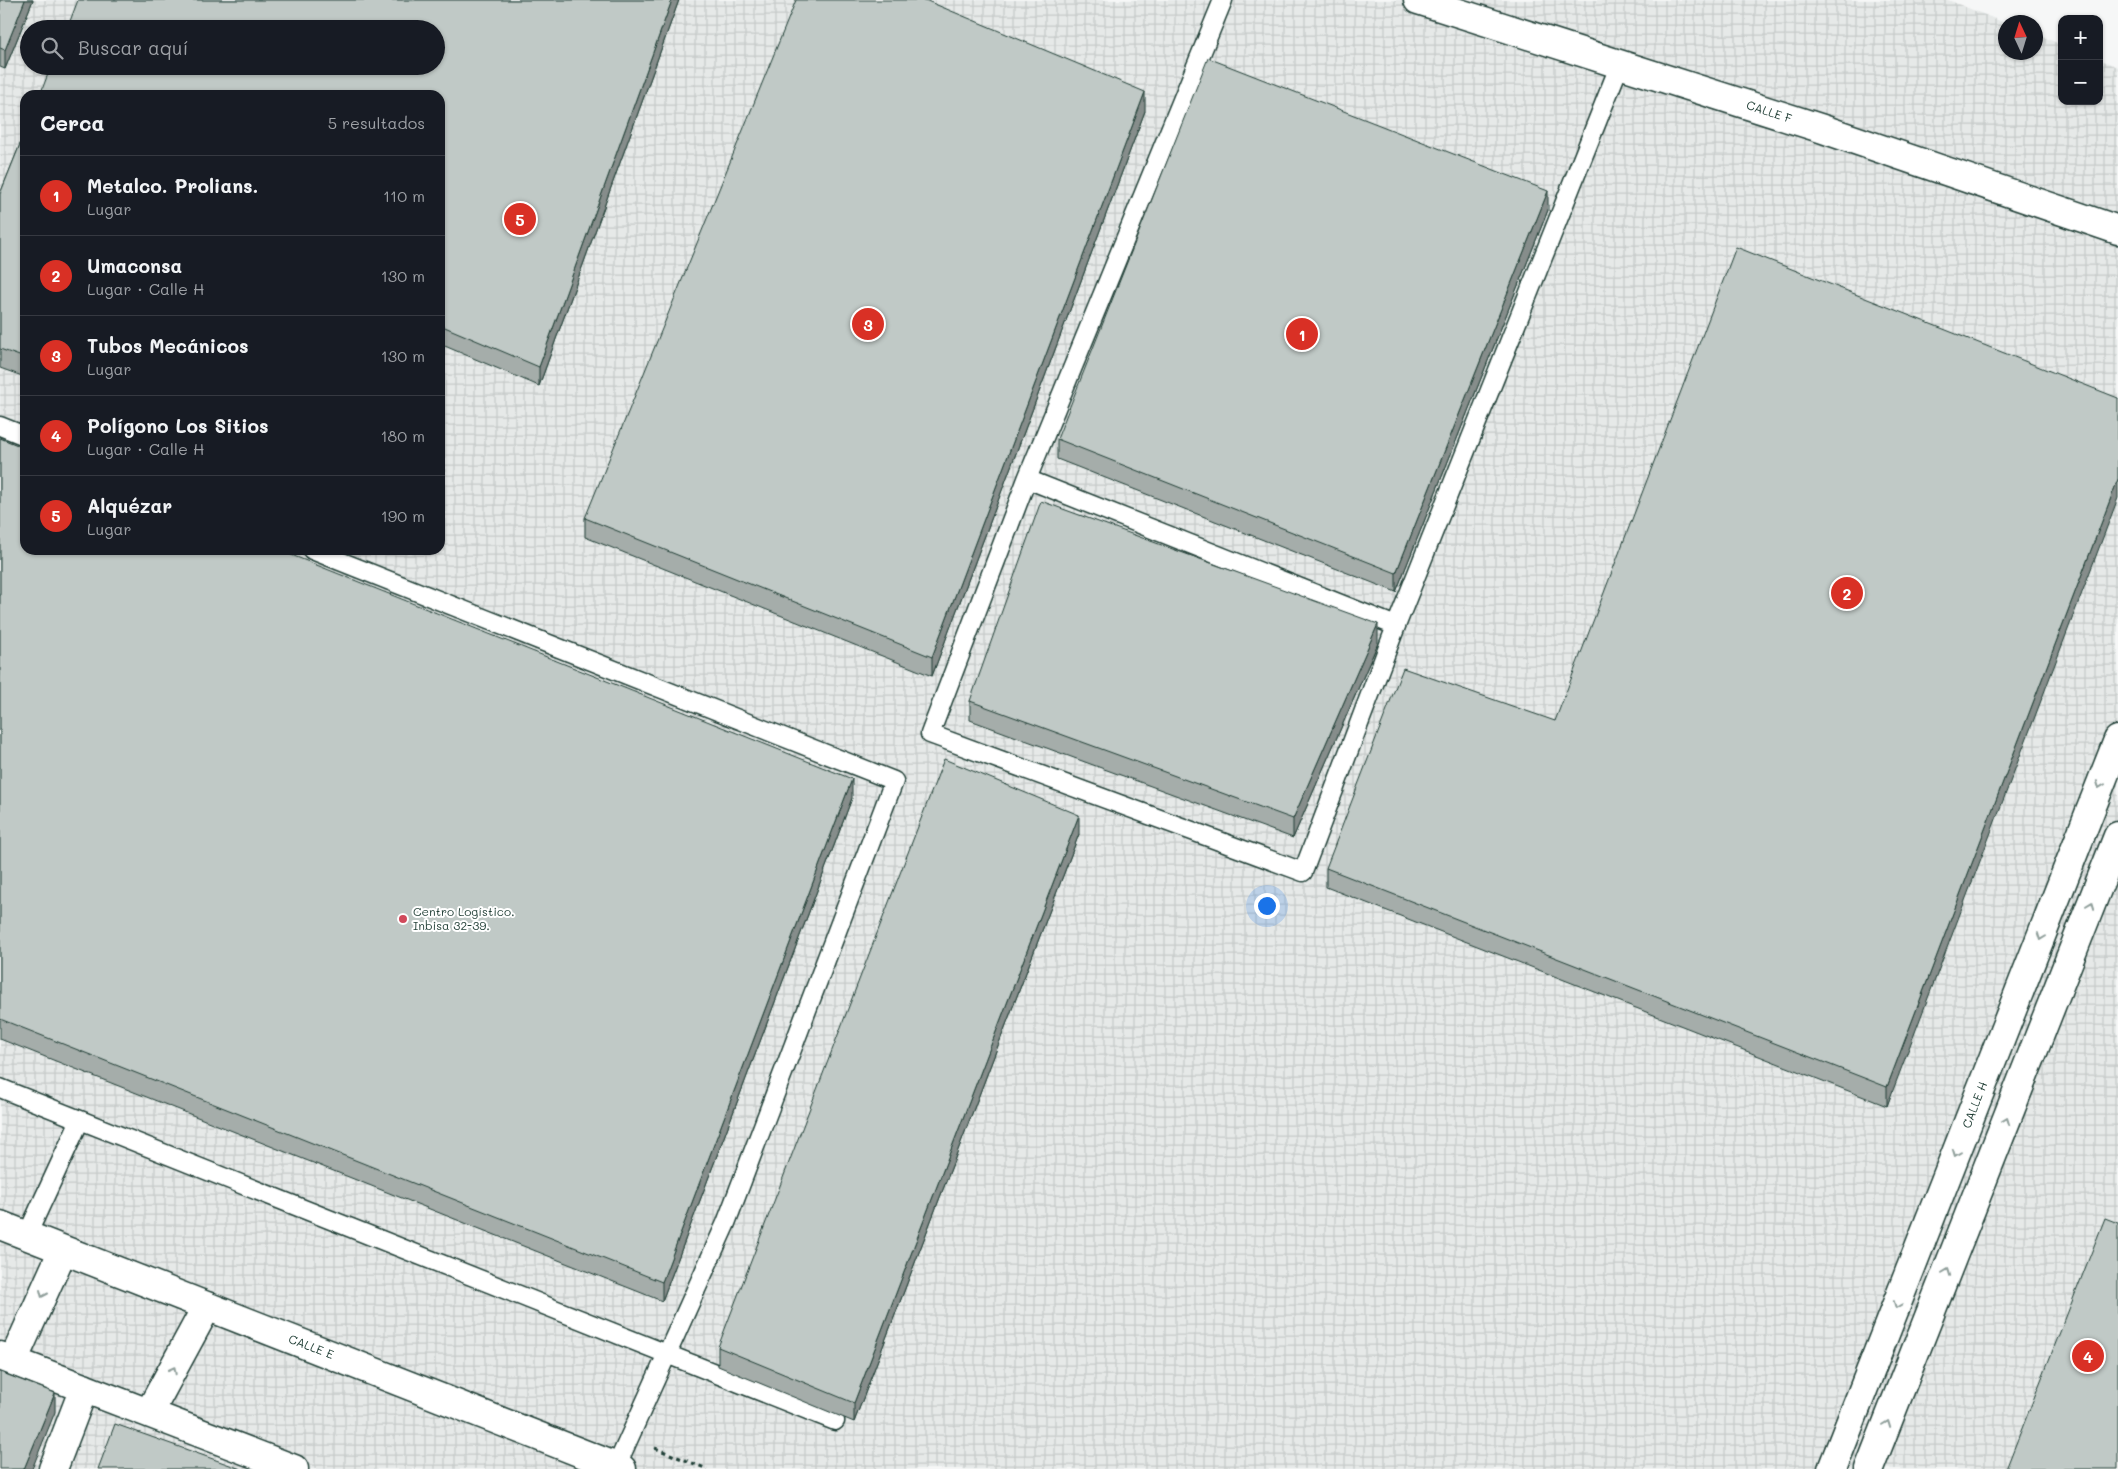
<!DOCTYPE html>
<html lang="es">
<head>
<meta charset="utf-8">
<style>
	:root { --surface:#171b24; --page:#20242c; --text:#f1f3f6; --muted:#9ea1a6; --line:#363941; --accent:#d93025 }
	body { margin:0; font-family:Mali,sans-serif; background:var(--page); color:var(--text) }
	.controls { position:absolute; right:15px; top:15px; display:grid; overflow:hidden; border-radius:10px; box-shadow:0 1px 4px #0004 }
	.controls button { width:45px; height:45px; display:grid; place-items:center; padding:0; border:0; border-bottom:1px solid var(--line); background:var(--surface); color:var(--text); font:25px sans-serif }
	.compass { position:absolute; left:1998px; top:15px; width:45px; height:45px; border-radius:50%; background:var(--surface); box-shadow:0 1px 4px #0004; rotate:356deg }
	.you { position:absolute; left:1266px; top:905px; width:18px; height:18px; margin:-12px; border:4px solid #fff; border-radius:50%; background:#1a73e8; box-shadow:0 0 0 8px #1a73e833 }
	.badge { display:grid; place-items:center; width:32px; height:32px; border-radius:50%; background:var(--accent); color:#fff; font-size:16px; font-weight:700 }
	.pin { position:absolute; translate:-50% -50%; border:2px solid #fff; box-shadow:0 1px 5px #0006 }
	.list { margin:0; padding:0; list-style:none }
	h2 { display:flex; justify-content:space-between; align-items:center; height:65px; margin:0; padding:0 20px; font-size:21px }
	h2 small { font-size:16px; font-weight:400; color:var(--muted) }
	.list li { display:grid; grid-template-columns:32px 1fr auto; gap:15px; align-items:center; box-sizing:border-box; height:80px; padding:0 20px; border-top:1px solid var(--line) }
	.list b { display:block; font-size:19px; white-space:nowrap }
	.list p { margin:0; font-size:16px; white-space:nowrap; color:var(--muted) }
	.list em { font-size:16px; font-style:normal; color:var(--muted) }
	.icon { flex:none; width:28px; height:28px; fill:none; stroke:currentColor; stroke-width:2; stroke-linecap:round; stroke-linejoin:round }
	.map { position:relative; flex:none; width:2118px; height:1469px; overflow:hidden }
	.search { position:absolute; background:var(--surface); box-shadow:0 1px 4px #0004; left:20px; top:20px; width:425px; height:55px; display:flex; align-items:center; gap:12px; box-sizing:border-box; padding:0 18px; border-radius:28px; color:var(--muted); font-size:19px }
	.panel { position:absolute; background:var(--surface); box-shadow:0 1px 4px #0004; left:20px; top:90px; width:425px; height:465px; border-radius:15px }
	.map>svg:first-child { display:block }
	.industrial { fill:url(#industrial-grid); fill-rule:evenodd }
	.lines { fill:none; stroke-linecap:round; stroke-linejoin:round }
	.service-casing { stroke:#1f3d34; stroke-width:21 }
	.minor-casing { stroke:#1f3d34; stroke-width:31 }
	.path { stroke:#1f3d34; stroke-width:3; stroke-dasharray:4 4; stroke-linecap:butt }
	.service { stroke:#fff; stroke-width:18 }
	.minor { stroke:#fff; stroke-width:28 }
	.wall { fill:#a5adaa; stroke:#1f3d34 }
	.shaded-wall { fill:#868d8b; stroke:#1f3d34 }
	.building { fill:#c0c9c6; stroke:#1f3d34 }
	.oneway { stroke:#8f9e9a }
	.poi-dot { fill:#d1495b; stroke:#fff; stroke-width:2 }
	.labels { text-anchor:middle; stroke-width:4; stroke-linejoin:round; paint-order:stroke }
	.street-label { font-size:12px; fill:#1f3d34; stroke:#fff }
	.poi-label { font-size:12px; fill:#1f3d34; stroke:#fff; text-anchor:start }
</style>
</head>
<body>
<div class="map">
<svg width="2118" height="1469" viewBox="0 0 2118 1469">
	<defs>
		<pattern id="industrial-grid" width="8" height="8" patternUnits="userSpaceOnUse" patternTransform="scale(1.25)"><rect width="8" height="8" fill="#e6e9e8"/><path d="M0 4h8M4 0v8" fill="none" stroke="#c5c9c8"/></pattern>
	</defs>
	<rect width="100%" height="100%" fill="#f6f7f7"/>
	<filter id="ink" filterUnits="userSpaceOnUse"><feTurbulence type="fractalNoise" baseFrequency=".02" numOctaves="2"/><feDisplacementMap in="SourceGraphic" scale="10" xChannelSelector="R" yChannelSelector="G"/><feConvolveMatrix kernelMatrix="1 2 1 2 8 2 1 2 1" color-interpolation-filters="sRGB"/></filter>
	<g filter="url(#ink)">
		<path class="industrial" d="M 0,0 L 1948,0 L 2005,23 L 2006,52 L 2036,52 L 2036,34 L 2062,45 L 2062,101 L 2099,101 L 2099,59 L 2118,67 L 2118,1469 L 0,1469 ZM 29,29 L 436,29 L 436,66 L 29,66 ZM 25,95 L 440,95 L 440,550 L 25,550 Z"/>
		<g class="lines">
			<g class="service-casing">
				<path id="service" d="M 1223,0 L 1027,479 L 930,734 L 1303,872 L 1396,626 L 1620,64
					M 0,426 L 25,436
					M 1027,479 L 1396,626
					M 312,550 L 894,781 L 726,1223 L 616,1467
					M 0,1088 L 835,1421
					M 27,1235 L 80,1120"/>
			</g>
			<g class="minor-casing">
				<path id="minor" d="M 1418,0 L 1820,128 L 2118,230
					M 0,1225 L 622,1469
					M 0,1356 L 294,1469
					M 13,1361 L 63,1250
					M 149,1413 L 207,1306
					M 53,1469 L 84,1388
					M 1832,1469 L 2118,740
					M 1869,1469 L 2118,836"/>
			</g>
			<path class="path" d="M 655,1448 L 707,1469"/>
			<use href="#service" class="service"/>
			<use href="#minor" class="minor"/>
		</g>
		<path class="wall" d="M 0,0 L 33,0 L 5,69 L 0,67 Z
			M 78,0 L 679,0 L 539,386 L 440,344 L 440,95 Z
			M 1145,111 L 932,676 L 585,537 L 585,518 Z
			M 25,132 L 25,377 L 0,368 L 0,194 Z
			M 1548,210 L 1396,592 L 1057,459 L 1057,439 Z
			M 2118,398 L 1887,1106 L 1326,887 L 1326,868 L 1555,721 Z
			M 0,438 L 852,798 L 662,1301 L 0,1039 Z
			M 1378,643 L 1293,838 L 970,720 L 970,701 Z
			M 1079,834 L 854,1422 L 718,1366 L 718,1347 Z"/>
		<path class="shaded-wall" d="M 25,0 L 33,0 L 5,69 L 5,50 Z
			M 672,0 L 679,0 L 539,386 L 539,367 Z
			M 1145,92 L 1145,111 L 932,676 L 932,657 Z
			M 1548,191 L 1548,210 L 1396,592 L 1396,573 Z
			M 2118,479 L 2118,498 L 1887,1106 L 1887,1087 Z
			M 1378,624 L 1378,643 L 1293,838 L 1293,819 Z
			M 852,779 L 852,798 L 662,1301 L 662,1282 Z
			M 1079,815 L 1079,834 L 854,1422 L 854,1403 Z
			M 55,1393 L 55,1412 L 32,1469 L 24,1469 Z"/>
		<path class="building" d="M 0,0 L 25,0 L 5,50 L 0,48 Z
			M 78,0 L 672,0 L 539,367 L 440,325 L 440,95 L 40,95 L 51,66 L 436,66 L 436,29 L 67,29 Z
			M 796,0 L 925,0 L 1145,92 L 932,657 L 585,518 Z
			M 1208,58 L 1548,191 L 1396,573 L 1057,439 Z
			M 25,132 L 25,358 L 0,349 L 0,194 Z
			M 1736,247 L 2118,398 L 2118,479 L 1887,1087 L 1326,868 L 1403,668 L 1555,721 Z
			M 0,438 L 25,448 L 25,550 L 279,550 L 852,779 L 662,1282 L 0,1019 Z
			M 1041,501 L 1378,624 L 1293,819 L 970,701 Z
			M 944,759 L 1079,815 L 854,1403 L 718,1347 Z
			M 2105,1218 L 2118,1223 L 2118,1469 L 2006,1469 Z
			M 0,1372 L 55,1393 L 24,1469 L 0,1469 Z
			M 115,1424 L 241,1469 L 98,1469 Z"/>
		<defs><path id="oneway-chevron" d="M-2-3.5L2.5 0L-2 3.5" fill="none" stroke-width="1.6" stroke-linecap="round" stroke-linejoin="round" transform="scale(1.25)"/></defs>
		<g class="oneway">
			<use href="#oneway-chevron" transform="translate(2100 785) rotate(111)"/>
			<use href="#oneway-chevron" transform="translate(2091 905) rotate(-69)"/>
			<use href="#oneway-chevron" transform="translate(2041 937) rotate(111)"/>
			<use href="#oneway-chevron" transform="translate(2006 1121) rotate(-69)"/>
			<use href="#oneway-chevron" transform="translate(1956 1153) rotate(111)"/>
			<use href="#oneway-chevron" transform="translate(1947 1272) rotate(-69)"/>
			<use href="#oneway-chevron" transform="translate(43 1294) rotate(114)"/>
			<use href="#oneway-chevron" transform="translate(1897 1305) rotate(111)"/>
			<use href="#oneway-chevron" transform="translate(173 1370) rotate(-62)"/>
			<use href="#oneway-chevron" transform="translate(1887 1424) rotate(-69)"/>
		</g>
	</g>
	<circle class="poi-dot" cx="403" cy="919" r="5"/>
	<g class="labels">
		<g class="street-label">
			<text transform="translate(1769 112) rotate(18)" y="4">CALLE F</text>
			<text transform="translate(1975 1105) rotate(-69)" y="4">CALLE H</text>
			<text transform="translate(311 1347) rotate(21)" y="4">CALLE E</text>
		</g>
		<g class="poi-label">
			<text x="413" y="916">Centro Logístico.<tspan x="413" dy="14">Inbisa 32-39.</tspan></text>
		</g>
	</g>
</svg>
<div class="controls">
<button>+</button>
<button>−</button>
</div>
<svg class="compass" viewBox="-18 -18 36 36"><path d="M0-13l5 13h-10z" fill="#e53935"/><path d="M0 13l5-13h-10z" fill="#9ea1a6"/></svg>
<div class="you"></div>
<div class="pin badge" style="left:1302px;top:334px">1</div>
<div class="pin badge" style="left:1847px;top:593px">2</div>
<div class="pin badge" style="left:868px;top:324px">3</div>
<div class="pin badge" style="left:2088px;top:1356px">4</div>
<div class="pin badge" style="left:520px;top:219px">5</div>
<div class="search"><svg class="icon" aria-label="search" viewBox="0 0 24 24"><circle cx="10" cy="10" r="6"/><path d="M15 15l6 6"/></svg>Buscar aquí</div>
<section class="panel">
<h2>Cerca<small>5 resultados</small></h2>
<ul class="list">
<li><span class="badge">1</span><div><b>Metalco. Prolians.</b><p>Lugar</p></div><em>110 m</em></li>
<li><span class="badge">2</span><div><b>Umaconsa</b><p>Lugar · Calle H</p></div><em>130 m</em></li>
<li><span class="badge">3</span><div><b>Tubos Mecánicos</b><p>Lugar</p></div><em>130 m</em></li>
<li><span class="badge">4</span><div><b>Polígono Los Sitios</b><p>Lugar · Calle H</p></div><em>180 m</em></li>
<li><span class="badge">5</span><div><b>Alquézar</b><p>Lugar</p></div><em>190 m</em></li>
</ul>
</section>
</div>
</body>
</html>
